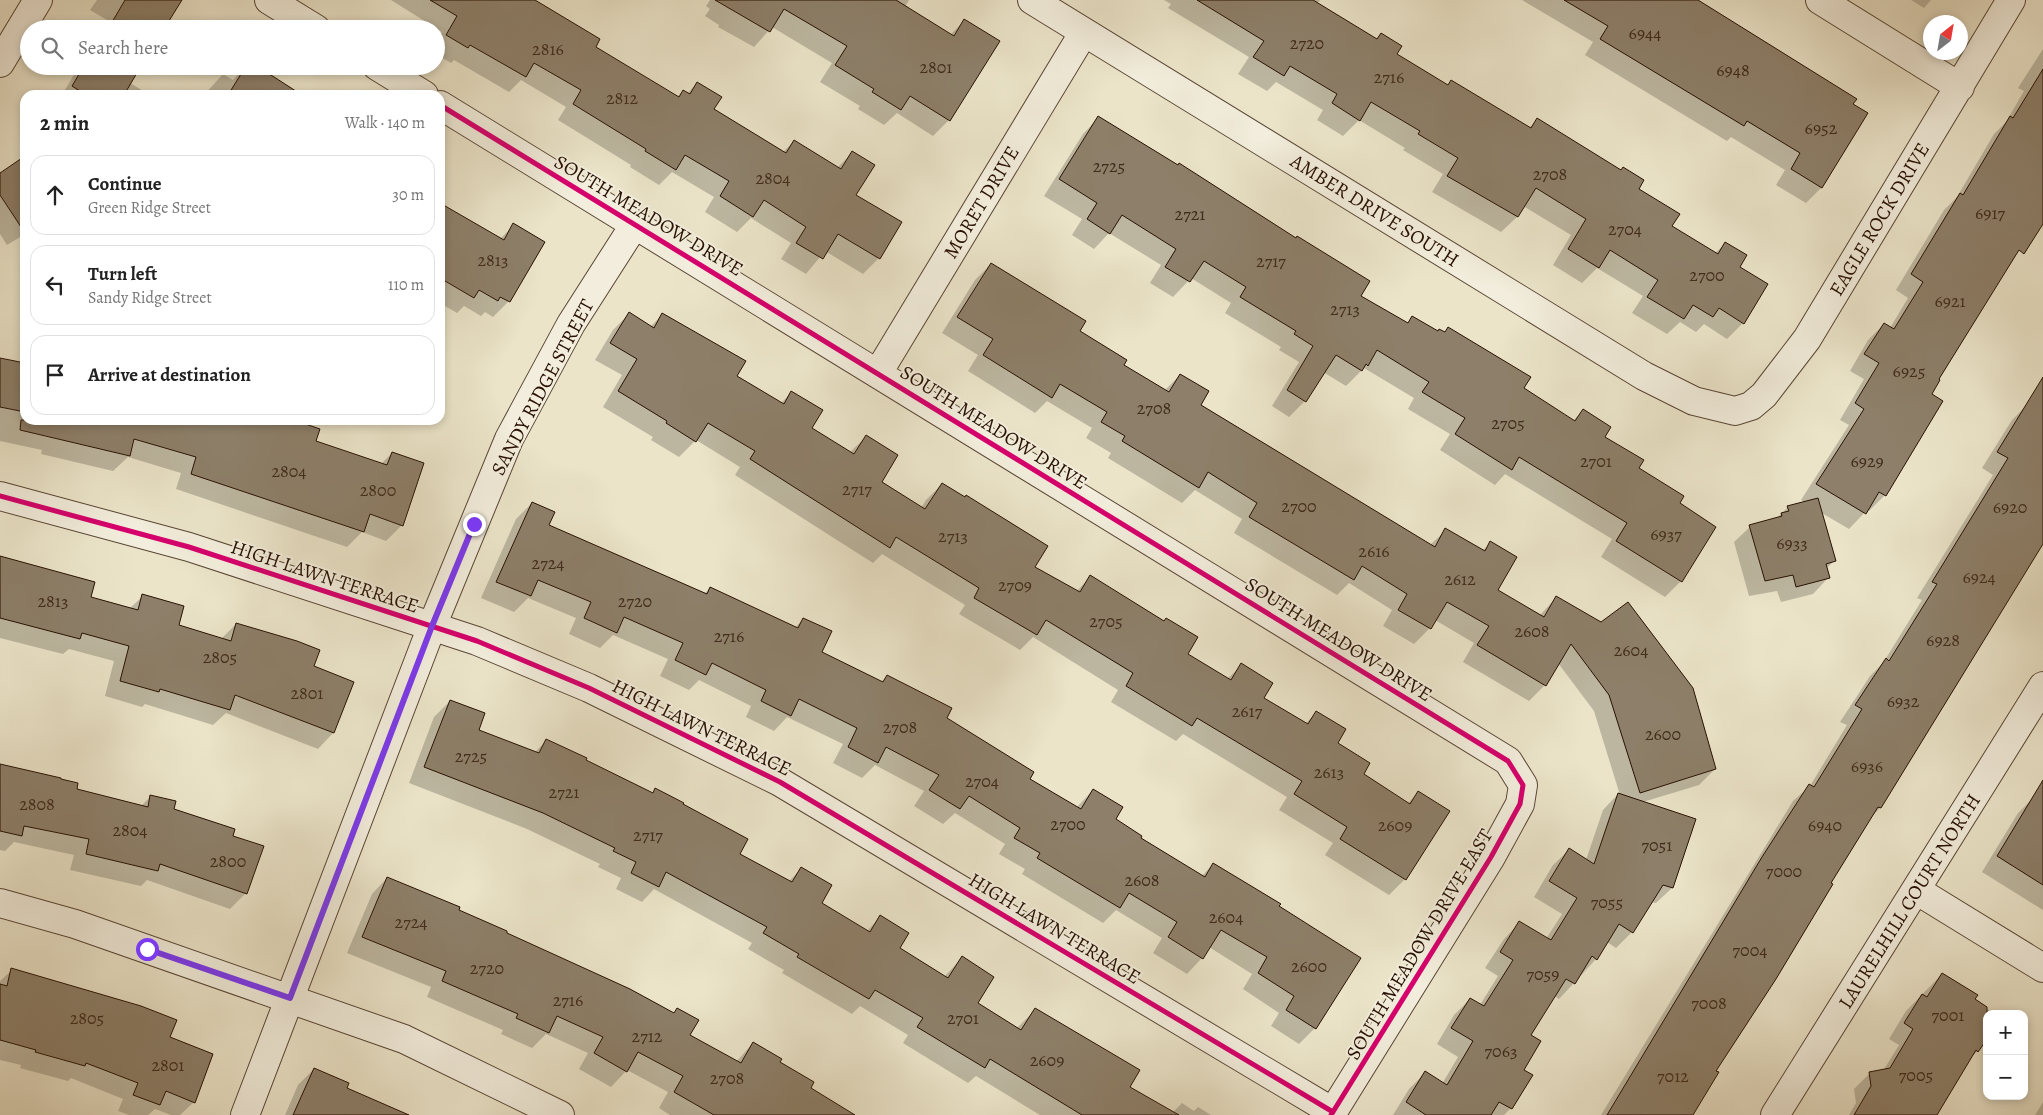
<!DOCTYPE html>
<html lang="en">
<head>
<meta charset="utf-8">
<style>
	:root { --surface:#fff; --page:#f6f6f6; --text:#222; --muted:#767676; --line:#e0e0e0 }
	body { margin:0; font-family:Alegreya,serif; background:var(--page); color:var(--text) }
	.controls { position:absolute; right:15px; bottom:15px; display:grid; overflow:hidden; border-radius:10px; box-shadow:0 2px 8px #0003 }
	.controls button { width:45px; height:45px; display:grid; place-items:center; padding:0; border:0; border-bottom:1px solid var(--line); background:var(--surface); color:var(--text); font:25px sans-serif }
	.compass { position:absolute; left:1923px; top:15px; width:45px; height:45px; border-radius:50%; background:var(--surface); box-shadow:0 2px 8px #0003; rotate:31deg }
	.stop { position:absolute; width:15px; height:15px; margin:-11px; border:4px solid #7c3aed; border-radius:50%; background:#fff }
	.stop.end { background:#7c3aed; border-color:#fff; box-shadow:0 1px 5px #0008 }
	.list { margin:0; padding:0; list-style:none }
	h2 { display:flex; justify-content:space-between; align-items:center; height:65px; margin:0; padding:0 20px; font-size:21px }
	h2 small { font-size:16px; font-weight:400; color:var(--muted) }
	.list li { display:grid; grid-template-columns:32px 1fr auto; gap:15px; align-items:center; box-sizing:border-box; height:80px; margin:0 10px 10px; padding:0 10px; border:1px solid var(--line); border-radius:15px }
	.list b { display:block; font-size:19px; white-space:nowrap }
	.list p { margin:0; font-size:16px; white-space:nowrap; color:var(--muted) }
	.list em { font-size:16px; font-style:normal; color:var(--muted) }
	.icon { flex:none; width:28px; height:28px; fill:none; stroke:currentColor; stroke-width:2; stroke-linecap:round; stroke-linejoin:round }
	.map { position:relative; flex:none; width:2043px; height:1115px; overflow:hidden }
	.search { position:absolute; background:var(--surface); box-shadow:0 2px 8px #0003; left:20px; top:20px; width:425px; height:55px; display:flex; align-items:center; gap:12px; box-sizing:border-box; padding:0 18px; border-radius:28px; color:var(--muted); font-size:19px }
	.panel { position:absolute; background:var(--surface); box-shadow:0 2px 8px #0003; left:20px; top:90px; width:425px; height:335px; border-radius:15px }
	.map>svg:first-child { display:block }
	.shadow { fill:#0003 }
	.building { fill:#8d7f69; stroke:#281102 }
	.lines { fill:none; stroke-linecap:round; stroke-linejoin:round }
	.minor-casing { stroke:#594634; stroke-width:30 }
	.minor { stroke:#f2eddc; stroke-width:28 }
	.cycleway-casing { stroke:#f2eddc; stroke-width:8 }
	.cycleway { stroke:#d6006c; stroke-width:5 }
	.route { stroke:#7c3aed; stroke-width:6 }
	.labels { text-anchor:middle; stroke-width:4; stroke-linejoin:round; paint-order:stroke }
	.number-label { font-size:18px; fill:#412c1c }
	.street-label { font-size:20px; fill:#281102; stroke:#f2eddc }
</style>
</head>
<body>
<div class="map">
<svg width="2043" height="1115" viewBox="0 0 2043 1115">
	<rect width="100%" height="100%" fill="#ebe4c9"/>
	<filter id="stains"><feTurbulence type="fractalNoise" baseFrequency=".004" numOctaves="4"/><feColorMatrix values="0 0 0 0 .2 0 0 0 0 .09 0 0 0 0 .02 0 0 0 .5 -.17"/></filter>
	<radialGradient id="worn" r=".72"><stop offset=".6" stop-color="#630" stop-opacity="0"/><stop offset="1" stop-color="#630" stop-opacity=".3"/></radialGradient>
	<path class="shadow" d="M 97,0 L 177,0 L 163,29 L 102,29 L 107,20 L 90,10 Z
		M 391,0 L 532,0 L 594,47 L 677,97 L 683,91 L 687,94 L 697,83 L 713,110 L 782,153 L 794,141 L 837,168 L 852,153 L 855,195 L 879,258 L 863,274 L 825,251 L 806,274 L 781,259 L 791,243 L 751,218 L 737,232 L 705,212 L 714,197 L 672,172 L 659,185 L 630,167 L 631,165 L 558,120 L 566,107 L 521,80 L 509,92 L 454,60 L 451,63 L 436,54 L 436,42 L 442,32 Z
		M 710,0 L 909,0 L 905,7 L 950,35 L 964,21 L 949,120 L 933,136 L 897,113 L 884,125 L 858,109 L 860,106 L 820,82 L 832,63 L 772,27 L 754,47 L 718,27 L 719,25 L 705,16 L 710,9 L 706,6 Z
		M 1164,0 L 1320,0 L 1317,4 L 1376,39 L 1381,34 L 1395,55 L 1447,86 L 1451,81 L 1529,128 L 1537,120 L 1637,189 L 1670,226 L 1715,253 L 1725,244 L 1738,267 L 1743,323 L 1727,339 L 1704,324 L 1696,332 L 1680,322 L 1667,334 L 1632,313 L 1643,296 L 1597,268 L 1582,283 L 1553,265 L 1571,235 L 1523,206 L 1517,217 L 1501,232 L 1432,192 L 1443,174 L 1403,150 L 1405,148 L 1359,120 L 1343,136 L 1317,120 L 1323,110 L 1276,82 L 1267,91 L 1238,74 L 1249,57 L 1168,8 L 1171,4 Z
		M 1522,0 L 1696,0 L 1852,105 L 1821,188 L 1806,203 L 1776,185 L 1785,170 L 1731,137 L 1727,141 L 1585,55 L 1593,42 Z
		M 1911,0 L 1931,0 L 1924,8 Z
		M 2043,49 L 2043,190 L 1937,380 L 1930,395 L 1941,401 L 1885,495 L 1869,511 L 1867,510 L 1849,529 L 1820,512 L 1834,561 L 1826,569 L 1828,578 L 1813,594 L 1781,602 L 1777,591 L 1749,596 L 1734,542 L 1750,527 L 1776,519 L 1788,507 L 1806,503 L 1801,500 L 1849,425 L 1840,420 L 1864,379 L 1850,371 L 1868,340 L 1884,324 L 1890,328 L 1908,298 L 1896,290 L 1944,210 L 1957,197 L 1994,134 L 2006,122 L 2024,91 L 2018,88 Z
		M 79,66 L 140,66 L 130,83 L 150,95 L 62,95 Z
		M 246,66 L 255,66 L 271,95 L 204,95 L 223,74 L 233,80 Z
		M 1098,118 L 1360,296 L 1406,324 L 1413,317 L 1437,332 L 1444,333 L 1448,328 L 1522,389 L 1573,421 L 1583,410 L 1604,437 L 1679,503 L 1681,581 L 1665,597 L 1601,557 L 1612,539 L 1505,474 L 1495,485 L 1440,450 L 1450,434 L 1408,409 L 1414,398 L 1364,368 L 1346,386 L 1323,372 L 1305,401 L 1289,417 L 1272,406 L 1299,362 L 1279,350 L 1281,347 L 1225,313 L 1231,303 L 1191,278 L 1173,297 L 1150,283 L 1161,265 L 1109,233 L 1094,249 L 1072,235 L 1082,219 L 1044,196 L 1083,134 Z
		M 25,158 L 25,234 L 7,245 L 0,234 L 0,174 Z
		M 440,203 L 500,239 L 514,225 L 543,242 L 509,301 L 493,317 L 485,312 L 481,316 L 464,306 L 457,313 L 440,303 Z
		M 991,264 L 1122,366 L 1164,391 L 1180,375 L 1200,405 L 1430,545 L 1446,530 L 1482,551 L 1491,543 L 1496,590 L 1539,616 L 1556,598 L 1715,769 L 1699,785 L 1643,802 L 1672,888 L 1656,903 L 1651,902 L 1632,932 L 1616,948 L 1607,942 L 1596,959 L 1574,983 L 1559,999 L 1554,996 L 1530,1036 L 1522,1070 L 1531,1075 L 1511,1108 L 1504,1115 L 1393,1115 L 1409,1089 L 1425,1073 L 1442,1084 L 1458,1057 L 1437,1044 L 1454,1015 L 1470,999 L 1480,1005 L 1498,976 L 1485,968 L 1504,939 L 1519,923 L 1546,939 L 1562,914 L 1534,897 L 1553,865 L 1569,850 L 1586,860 L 1603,810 L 1618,794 L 1620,795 L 1594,711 L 1558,663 L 1545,685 L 1529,701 L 1463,662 L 1474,643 L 1435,620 L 1430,628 L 1414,644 L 1383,626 L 1392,610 L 1349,583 L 1337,595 L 1234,533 L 1242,519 L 1195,490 L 1182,503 L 1108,458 L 1111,453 L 1086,438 L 1092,428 L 1047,401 L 1035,413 L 968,371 L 978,355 L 942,333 L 975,280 Z
		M 629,314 L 650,327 L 663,314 L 735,376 L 781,403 L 792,392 L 810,428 L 850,452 L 866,437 L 880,483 L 921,508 L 926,500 L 942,484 L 1033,567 L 1076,592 L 1090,577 L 1186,655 L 1227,679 L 1242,665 L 1262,698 L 1305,724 L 1316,713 L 1336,743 L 1362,774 L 1407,804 L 1419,792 L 1405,879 L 1389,895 L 1325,855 L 1333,843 L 1279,810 L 1287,797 L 1183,734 L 1176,741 L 1111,702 L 1118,690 L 1033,637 L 1020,650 L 959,614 L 965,605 L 882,554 L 873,563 L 735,475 L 740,467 L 696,440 L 679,457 L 651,440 L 653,437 L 603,407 L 622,375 L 595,360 L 613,330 Z
		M 0,359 L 25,364 L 25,420 L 290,420 L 315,441 L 381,464 L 392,453 L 402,525 L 386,541 L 362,532 L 347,547 L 176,489 L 181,473 L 128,457 L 113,471 L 41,454 L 42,450 L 0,441 Z
		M 2028,404 L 2043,405 L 2043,541 L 1949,697 L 1880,808 L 1870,818 L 1829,884 L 1715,1071 L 1691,1115 L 1601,1115 L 1793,801 L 1810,786 L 1847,725 L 1840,722 L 1870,676 L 1883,663 L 1922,600 L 1917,598 L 1993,475 L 1982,468 L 2012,420 Z
		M 532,503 L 548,526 L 704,594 L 710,588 L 795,628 L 803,619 L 820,653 L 881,682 L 887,676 L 1028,780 L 1076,808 L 1093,790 L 1114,819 L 1140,838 L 1202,876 L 1213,864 L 1277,907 L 1315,1028 L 1299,1044 L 1271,1026 L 1279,1013 L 1243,989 L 1252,974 L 1209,947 L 1202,958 L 1187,974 L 1153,953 L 1162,938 L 1116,910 L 1103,923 L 1022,874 L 1025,869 L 999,854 L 1005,844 L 955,813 L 943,824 L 914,806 L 924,791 L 875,765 L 862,778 L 833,763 L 843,744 L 787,717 L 774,731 L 746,717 L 751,706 L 699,680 L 689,690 L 660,676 L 668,659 L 613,635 L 600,648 L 569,634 L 576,618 L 528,598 L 514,612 L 481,598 L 516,519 Z
		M 0,556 L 8,558 L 7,560 L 90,598 L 129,609 L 143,596 L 177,626 L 221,639 L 236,624 L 312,667 L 333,733 L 318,749 L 226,713 L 213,725 L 145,704 L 142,707 L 105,696 L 114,661 L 69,649 L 63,654 L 0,638 Z
		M 450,701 L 477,730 L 534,753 L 546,741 L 652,794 L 656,790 L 682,805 L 738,854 L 788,882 L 801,869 L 820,904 L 867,931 L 880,917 L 898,949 L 944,977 L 962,958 L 976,1003 L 1017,1028 L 1035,1010 L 1128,1087 L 1172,1113 L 1182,1103 L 1194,1111 L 1198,1107 L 1211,1115 L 1040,1115 L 976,1076 L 968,1083 L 903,1043 L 908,1035 L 860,1006 L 852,1014 L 782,973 L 784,970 L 748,949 L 752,943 L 654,889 L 642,902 L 616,889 L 621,878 L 598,867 L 600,864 L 527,829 L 409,783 L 434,717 Z
		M 0,766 L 75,790 L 141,806 L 151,796 L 173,810 L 231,837 L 246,893 L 230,909 L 147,880 L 141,886 L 70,870 L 74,855 L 14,842 L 5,851 L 0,850 Z
		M 2034,797 L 2043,802 L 2043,910 L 1982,872 L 2018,813 Z
		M 387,878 L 505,934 L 736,1062 L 753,1043 L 809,1089 L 852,1115 L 670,1115 L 659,1108 L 668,1092 L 627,1070 L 611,1087 L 579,1069 L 588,1053 L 546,1034 L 532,1048 L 501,1034 L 503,1030 L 427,997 L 431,987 L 347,953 L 372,894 Z
		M 12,970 L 169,1038 L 194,1102 L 180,1115 L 171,1115 L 155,1109 L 148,1115 L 129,1115 L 118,1111 L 123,1099 L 71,1078 L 68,1081 L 20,1068 L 21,1065 L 0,1060 L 0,981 Z
		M 1942,974 L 1979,1004 L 1995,1014 L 1987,1014 L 1978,1051 L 1968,1060 L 1934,1115 L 1849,1115 L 1856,1103 L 1854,1089 L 1869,1074 L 1883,1071 L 1899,1045 L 1889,1039 L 1906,1011 Z
		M 314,1069 L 346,1089 L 379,1115 L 285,1115 L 298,1085 Z
		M 2043,1102 L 2043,1115 L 2035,1115 Z"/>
	<path class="building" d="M 125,0 L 182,0 L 164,29 L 108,29 Z
		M 430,0 L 535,0 L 600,39 L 596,47 L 679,97 L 683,90 L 690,94 L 697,82 L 722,97 L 714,109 L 786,153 L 794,140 L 841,169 L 852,151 L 875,165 L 856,195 L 902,222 L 880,259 L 838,234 L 823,259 L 796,243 L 806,227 L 764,200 L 753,217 L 720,196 L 729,181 L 685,155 L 676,170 L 645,151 L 646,149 L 573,104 L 581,90 L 534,63 L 526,77 L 470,45 L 468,48 L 446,35 L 457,16 Z
		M 715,0 L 896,0 L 954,36 L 964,19 L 1000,41 L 950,121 L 910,96 L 901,110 L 872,92 L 874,89 L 835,65 L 847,46 L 784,9 L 770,32 Z
		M 1197,0 L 1313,0 L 1377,39 L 1381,33 L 1402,46 L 1397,54 L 1448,85 L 1451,80 L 1531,128 L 1537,118 L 1621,170 L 1623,167 L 1644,180 L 1639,189 L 1680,214 L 1672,226 L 1718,254 L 1725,242 L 1747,255 L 1740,267 L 1768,284 L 1744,324 L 1719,308 L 1713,317 L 1693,305 L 1684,319 L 1647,297 L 1658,280 L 1610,250 L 1599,268 L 1568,249 L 1586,219 L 1536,188 L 1518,217 L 1447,176 L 1458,158 L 1418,134 L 1420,131 L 1371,102 L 1360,121 L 1332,103 L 1337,94 L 1290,66 L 1284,76 L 1253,57 L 1264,41 Z
		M 1564,0 L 1698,0 L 1857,99 L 1853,104 L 1868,113 L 1822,188 L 1791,169 L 1800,153 L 1747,121 L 1744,126 L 1600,39 L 1608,26 Z
		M 84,66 L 141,66 L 124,95 L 86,95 L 72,86 Z
		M 246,66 L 257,66 L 302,95 L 228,95 Z
		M 2043,69 L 2043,224 L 2024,254 L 2019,250 L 1939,379 L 1940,380 L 1932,394 L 1943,401 L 1886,496 L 1879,492 L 1866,514 L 1816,484 L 1864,409 L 1855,403 L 1879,363 L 1864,354 L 1884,323 L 1894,329 L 1923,282 L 1911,274 L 1960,193 L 1963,195 L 2010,116 L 2013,118 Z
		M 1098,116 L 1178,165 L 1179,163 L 1296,238 L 1297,236 L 1370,281 L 1361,296 L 1408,323 L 1412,316 L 1438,331 L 1439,329 L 1445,332 L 1448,327 L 1531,377 L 1524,388 L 1575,421 L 1583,409 L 1611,427 L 1605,437 L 1644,460 L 1639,468 L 1684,496 L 1680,503 L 1716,527 L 1682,582 L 1616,541 L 1627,523 L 1519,457 L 1512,470 L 1455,434 L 1465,418 L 1422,392 L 1429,382 L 1377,350 L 1368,366 L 1366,364 L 1362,371 L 1336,355 L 1306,402 L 1287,390 L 1313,346 L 1294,334 L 1296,331 L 1240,297 L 1246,287 L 1204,261 L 1190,282 L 1165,267 L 1176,249 L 1122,215 L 1110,234 L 1087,219 L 1097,203 L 1059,179 Z
		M 25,156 L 25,233 L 0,195 L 0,173 Z
		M 440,203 L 504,240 L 513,223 L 545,242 L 510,302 L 500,297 L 498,301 L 479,290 L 474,298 L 440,278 Z
		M 991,263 L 1086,321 L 1080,331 L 1127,360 L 1124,365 L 1169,392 L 1180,374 L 1209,391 L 1201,405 L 1435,547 L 1445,528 L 1485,551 L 1490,541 L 1517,557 L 1498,590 L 1544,617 L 1556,596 L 1601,622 L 1628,602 L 1693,688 L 1716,769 L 1640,793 L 1609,695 L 1571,644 L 1546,686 L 1477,645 L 1489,626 L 1447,602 L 1431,629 L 1398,610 L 1407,594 L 1362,566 L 1354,580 L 1249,517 L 1257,503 L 1208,472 L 1199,488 L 1122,441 L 1125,436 L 1101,422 L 1107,412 L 1060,384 L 1052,398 L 983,355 L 993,339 L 957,317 Z
		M 629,312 L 654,328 L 662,313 L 746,361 L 737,376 L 784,404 L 791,391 L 823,410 L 812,428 L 854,454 L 866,435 L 898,455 L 882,482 L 925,509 L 942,483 L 965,497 L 966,495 L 1048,546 L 1035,567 L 1080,592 L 1090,575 L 1164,621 L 1166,618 L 1198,637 L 1188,654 L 1231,680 L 1241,663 L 1273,683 L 1264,698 L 1308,724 L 1316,711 L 1346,729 L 1338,743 L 1370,763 L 1364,774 L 1410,804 L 1418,791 L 1450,811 L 1406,880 L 1340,839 L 1347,827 L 1294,794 L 1302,781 L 1197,718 L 1192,726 L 1126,686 L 1133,673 L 1046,620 L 1037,635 L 974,598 L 979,588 L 896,537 L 890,548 L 750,459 L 755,451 L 708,423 L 696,442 L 666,423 L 667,421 L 618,391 L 637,359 L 610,343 Z
		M 0,358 L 25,363 L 25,412 L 0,407 Z
		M 2043,377 L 2043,544 L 1881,808 L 1878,807 L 1831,883 L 1833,884 L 1776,979 L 1716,1071 L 1719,1072 L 1693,1115 L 1607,1115 L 1762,857 L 1809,784 L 1814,787 L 1862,709 L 1855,705 L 1886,658 L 1889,661 L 1937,584 L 1932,582 L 2008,458 L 1997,452 Z
		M 21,420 L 294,420 L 320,429 L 316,441 L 387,465 L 392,452 L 424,463 L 403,526 L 370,514 L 364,532 L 191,474 L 196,457 L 134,439 L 130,456 L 20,430 Z
		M 1818,498 L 1836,561 L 1826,564 L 1830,578 L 1796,587 L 1793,575 L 1765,581 L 1749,525 L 1782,516 L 1781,513 L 1789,511 L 1787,506 Z
		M 532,502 L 555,512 L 549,525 L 707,594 L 710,587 L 798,628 L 803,618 L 832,631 L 822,652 L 883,682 L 887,675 L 952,708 L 947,718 L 1034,772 L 1030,779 L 1081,809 L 1093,789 L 1123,807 L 1116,819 L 1142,836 L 1141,838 L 1205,877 L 1213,863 L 1281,904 L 1279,906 L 1361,958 L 1316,1029 L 1286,1010 L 1294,996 L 1258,973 L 1267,957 L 1221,930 L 1203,959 L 1168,937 L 1177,922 L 1129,893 L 1120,908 L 1037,858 L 1040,853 L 1014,838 L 1020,828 L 969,796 L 960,809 L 929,790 L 939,775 L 886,747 L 878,763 L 848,747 L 857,728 L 799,699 L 791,716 L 761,701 L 766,690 L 712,663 L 706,675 L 675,660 L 683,643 L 624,617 L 617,633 L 584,618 L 591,602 L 538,580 L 531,596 L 496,582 Z
		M 0,556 L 95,582 L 91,597 L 138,610 L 142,594 L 184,606 L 179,625 L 231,641 L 236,623 L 297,641 L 320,650 L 314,666 L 354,682 L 334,733 L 235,695 L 230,710 L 160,689 L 159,692 L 120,681 L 129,646 L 82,633 L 80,639 L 0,618 Z
		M 450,700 L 485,713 L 479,730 L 539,753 L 546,739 L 587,758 L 586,760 L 653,793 L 655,788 L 684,803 L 683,804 L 748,839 L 740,854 L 792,882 L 801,867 L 832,885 L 822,903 L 870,932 L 880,915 L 909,933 L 900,948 L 948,978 L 962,956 L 994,977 L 978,1003 L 1021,1030 L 1035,1008 L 1140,1070 L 1130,1087 L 1179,1115 L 1082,1115 L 990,1059 L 985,1068 L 917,1027 L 923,1018 L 875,990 L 869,999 L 797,957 L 799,954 L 763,933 L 767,927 L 666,872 L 659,887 L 631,873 L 636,862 L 613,851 L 615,848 L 543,813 L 424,767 Z
		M 0,764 L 61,778 L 61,779 L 78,783 L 77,789 L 148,807 L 150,795 L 176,801 L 174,809 L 235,829 L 233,836 L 264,846 L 247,894 L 160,864 L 158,871 L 86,854 L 89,839 L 24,826 L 22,836 L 0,831 Z
		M 2043,780 L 2043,885 L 1997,856 Z
		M 1618,793 L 1696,819 L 1673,888 L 1663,885 L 1633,933 L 1619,924 L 1597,960 L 1592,956 L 1575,984 L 1566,979 L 1531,1035 L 1541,1041 L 1524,1070 L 1533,1075 L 1512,1109 L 1499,1102 L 1491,1115 L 1426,1115 L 1406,1102 L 1425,1071 L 1447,1085 L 1473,1041 L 1451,1028 L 1470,998 L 1484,1006 L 1513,960 L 1500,952 L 1519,921 L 1551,940 L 1577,898 L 1549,881 L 1569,848 L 1594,864 Z
		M 387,877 L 460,907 L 459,910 L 507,931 L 507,933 L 630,989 L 674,1013 L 677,1008 L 699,1020 L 690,1035 L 741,1063 L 753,1042 L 782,1059 L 780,1062 L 814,1082 L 811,1088 L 855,1115 L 714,1115 L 674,1092 L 683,1076 L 638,1052 L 627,1072 L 594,1053 L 603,1037 L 557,1016 L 549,1033 L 516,1018 L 518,1014 L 442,981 L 446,971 L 362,937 Z
		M 11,968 L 141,1006 L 177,1020 L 170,1037 L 213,1054 L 195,1103 L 166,1091 L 160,1105 L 133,1095 L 138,1083 L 86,1063 L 85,1066 L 35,1052 L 36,1050 L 0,1040 L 0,984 L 7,986 Z
		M 1942,973 L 1978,995 L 1975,999 L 1987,1007 L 1987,1039 L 1978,1052 L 1976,1050 L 1937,1115 L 1854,1115 L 1871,1086 L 1869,1072 L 1890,1068 L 1913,1029 L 1904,1023 L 1922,994 L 1927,997 Z
		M 314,1068 L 349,1083 L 347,1088 L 409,1115 L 293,1115 Z"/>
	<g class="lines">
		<g class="minor-casing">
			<path id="minor" d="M 269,0 L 316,29
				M 1032,0 L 1644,376 L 1694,401 L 1735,411 L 1751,406 L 1764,395 L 1807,339 L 2011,0
				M 1820,0 L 1960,87
				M 0,63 L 38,0
				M 377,66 L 424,95
				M 440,105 L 1508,761 L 1523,785 L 1520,804 L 1491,857 L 1331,1115
				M 878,373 L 1084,32
				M 0,496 L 189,547 L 477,641 L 589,688 L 780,782 L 1333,1112
				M 1916,890 L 2043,968
				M 0,903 L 75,924 L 404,1039 L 560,1115
				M 245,1115 L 432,626 L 509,439 L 571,324 L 635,224
				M 1775,1115 L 2043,686"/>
		</g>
		<use href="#minor" class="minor"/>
		<g class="cycleway-casing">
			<path id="cycleway" d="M 440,105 L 1508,761 L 1523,785 L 1520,804 L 1491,857 L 1331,1115
				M 0,496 L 189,547 L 477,641 L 589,688 L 780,782 L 1333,1112"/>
		</g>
		<use href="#cycleway" class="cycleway"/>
	</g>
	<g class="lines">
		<path class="route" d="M 147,949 L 290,998 L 432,626 L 474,524"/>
	</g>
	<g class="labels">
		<g class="number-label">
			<text x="1645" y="39">6944</text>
			<text x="1307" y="49">2720</text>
			<text x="548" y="55">2816</text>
			<text x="936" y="73">2801</text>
			<text x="1733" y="76">6948</text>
			<text x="1389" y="83">2716</text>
			<text x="622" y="104">2812</text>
			<text x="1821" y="134">6952</text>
			<text x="1109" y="172">2725</text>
			<text x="1550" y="180">2708</text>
			<text x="773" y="184">2804</text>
			<text x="1990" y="219">6917</text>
			<text x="1190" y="220">2721</text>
			<text x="1625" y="235">2704</text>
			<text x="493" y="266">2813</text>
			<text x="1271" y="267">2717</text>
			<text x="1707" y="281">2700</text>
			<text x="1950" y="307">6921</text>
			<text x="1345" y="315">2713</text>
			<text x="1909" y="377">6925</text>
			<text x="1154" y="414">2708</text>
			<text x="1508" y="429">2705</text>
			<text x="1596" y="467">2701</text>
			<text x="1867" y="467">6929</text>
			<text x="289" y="477">2804</text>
			<text x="857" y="495">2717</text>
			<text x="378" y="496">2800</text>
			<text x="1299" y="512">2700</text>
			<text x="2010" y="513">6920</text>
			<text x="1666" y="540">6937</text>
			<text x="953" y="542">2713</text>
			<text x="1792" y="549">6933</text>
			<text x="1374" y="557">2616</text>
			<text x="548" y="569">2724</text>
			<text x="1979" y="583">6924</text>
			<text x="1460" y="585">2612</text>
			<text x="1015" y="591">2709</text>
			<text x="53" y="607">2813</text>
			<text x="635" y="607">2720</text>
			<text x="1106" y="627">2705</text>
			<text x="1532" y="637">2608</text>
			<text x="729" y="642">2716</text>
			<text x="1943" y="646">6928</text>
			<text x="1631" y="656">2604</text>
			<text x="220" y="663">2805</text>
			<text x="307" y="699">2801</text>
			<text x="1903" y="707">6932</text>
			<text x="1247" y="717">2617</text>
			<text x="900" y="733">2708</text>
			<text x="1663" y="740">2600</text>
			<text x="471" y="762">2725</text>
			<text x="1867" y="772">6936</text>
			<text x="1329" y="778">2613</text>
			<text x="982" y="787">2704</text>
			<text x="564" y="798">2721</text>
			<text x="37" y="810">2808</text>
			<text x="1068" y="830">2700</text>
			<text x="1395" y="831">2609</text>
			<text x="1825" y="831">6940</text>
			<text x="130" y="836">2804</text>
			<text x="648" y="841">2717</text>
			<text x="1657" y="851">7051</text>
			<text x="228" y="867">2800</text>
			<text x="1784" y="877">7000</text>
			<text x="1142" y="886">2608</text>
			<text x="1607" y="908">7055</text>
			<text x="1226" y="923">2604</text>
			<text x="411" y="928">2724</text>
			<text x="1750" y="956">7004</text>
			<text x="1309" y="972">2600</text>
			<text x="487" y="974">2720</text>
			<text x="1543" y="980">7059</text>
			<text x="568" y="1006">2716</text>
			<text x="1709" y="1009">7008</text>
			<text x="1948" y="1021">7001</text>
			<text x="87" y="1024">2805</text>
			<text x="963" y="1024">2701</text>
			<text x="647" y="1042">2712</text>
			<text x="1501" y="1057">7063</text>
			<text x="1047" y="1066">2609</text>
			<text x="168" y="1071">2801</text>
			<text x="1916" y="1081">7005</text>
			<text x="1673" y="1082">7012</text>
			<text x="727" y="1084">2708</text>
		</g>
		<g class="street-label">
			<text transform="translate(981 202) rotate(-59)" y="7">MORET DRIVE</text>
			<text transform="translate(1375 210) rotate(32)" y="7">AMBER DRIVE SOUTH</text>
			<text transform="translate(649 215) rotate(31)" y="7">SOUTH MEADOW DRIVE</text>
			<text transform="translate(1879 219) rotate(-59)" y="7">EAGLE ROCK DRIVE</text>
			<text transform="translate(542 387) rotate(-62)" y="7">SANDY RIDGE STREET</text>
			<text transform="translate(994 427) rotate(32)" y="7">SOUTH MEADOW DRIVE</text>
			<text transform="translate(325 576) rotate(18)" y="7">HIGH LAWN TERRACE</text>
			<text transform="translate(1339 639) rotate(32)" y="7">SOUTH MEADOW DRIVE</text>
			<text transform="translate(702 727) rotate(26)" y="7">HIGH LAWN TERRACE</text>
			<text transform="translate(1909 901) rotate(-58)" y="7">LAURELHILL COURT NORTH</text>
			<text transform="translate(1055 928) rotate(31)" y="7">HIGH LAWN TERRACE</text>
			<text transform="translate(1419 944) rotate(-59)" y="7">SOUTH MEADOW DRIVE EAST</text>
		</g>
	</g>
	<rect width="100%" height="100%" filter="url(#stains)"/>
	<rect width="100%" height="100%" fill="url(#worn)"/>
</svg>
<div class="controls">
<button>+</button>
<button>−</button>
</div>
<svg class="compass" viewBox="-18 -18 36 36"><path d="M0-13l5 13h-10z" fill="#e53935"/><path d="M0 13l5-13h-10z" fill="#767676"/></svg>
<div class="stop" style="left:147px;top:949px"></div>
<div class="stop end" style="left:474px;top:524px"></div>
<div class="search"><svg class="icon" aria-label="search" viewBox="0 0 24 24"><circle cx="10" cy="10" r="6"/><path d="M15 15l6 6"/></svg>Search here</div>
<section class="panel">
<h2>2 min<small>Walk · 140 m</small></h2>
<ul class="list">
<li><svg class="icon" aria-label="ahead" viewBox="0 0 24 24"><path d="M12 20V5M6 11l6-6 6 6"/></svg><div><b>Continue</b><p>Green Ridge Street</p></div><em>30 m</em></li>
<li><svg class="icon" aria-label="left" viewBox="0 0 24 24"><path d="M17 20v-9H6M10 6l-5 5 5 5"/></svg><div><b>Turn left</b><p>Sandy Ridge Street</p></div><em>110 m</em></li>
<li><svg class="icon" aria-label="arrive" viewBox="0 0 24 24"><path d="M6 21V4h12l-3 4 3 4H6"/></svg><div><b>Arrive at destination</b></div></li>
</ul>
</section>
</div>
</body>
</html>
